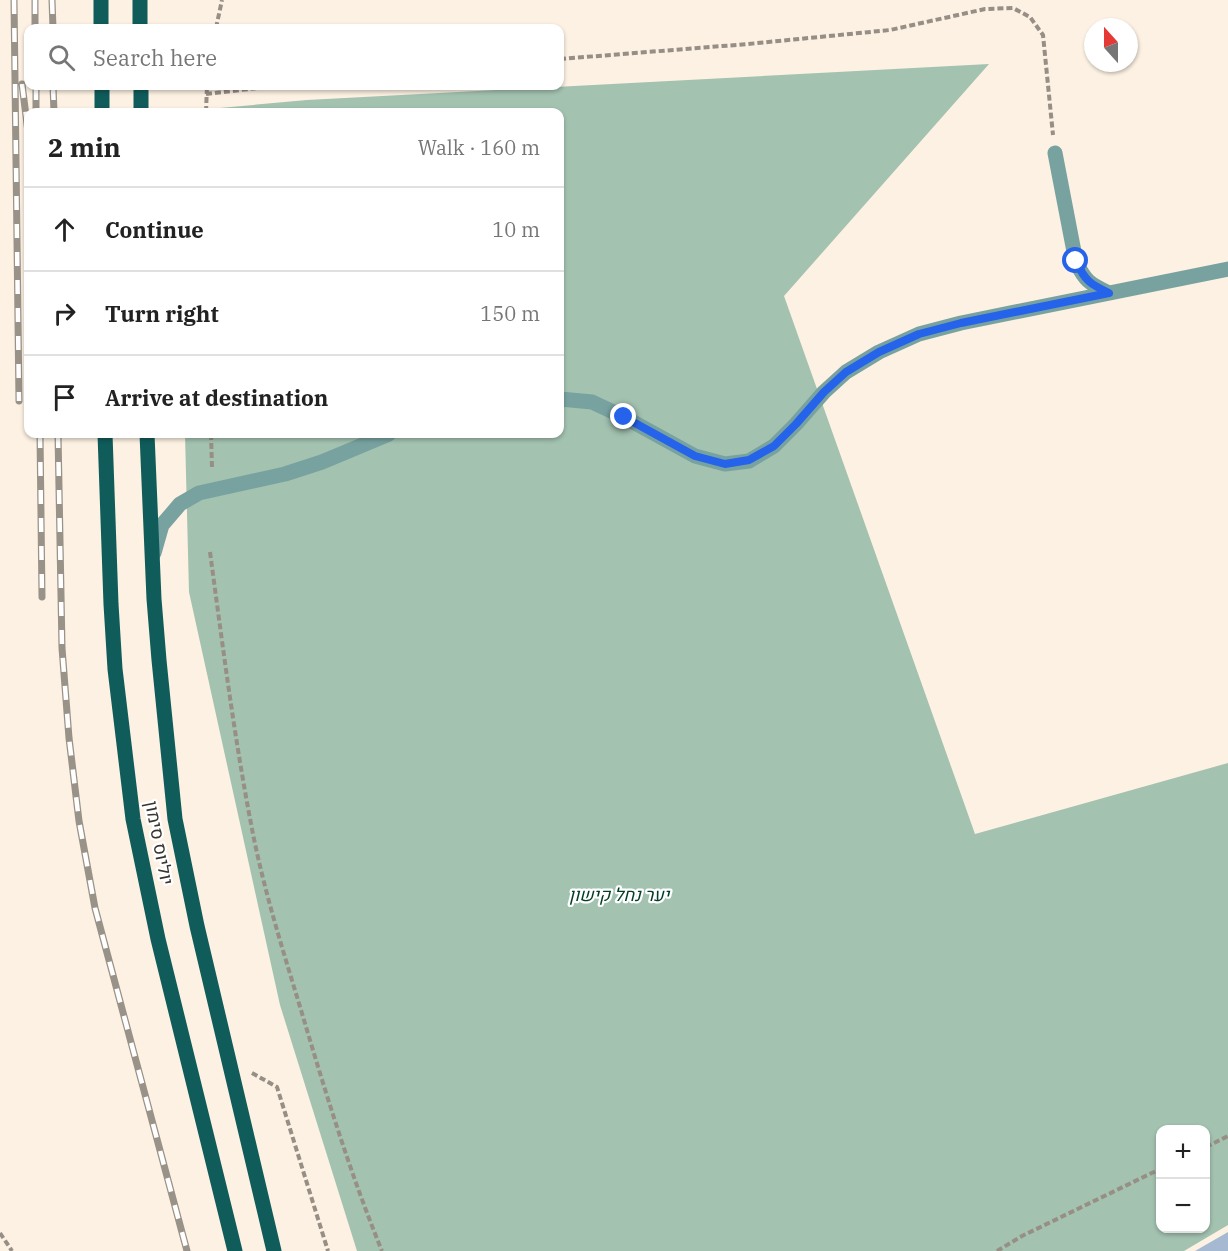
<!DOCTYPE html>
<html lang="en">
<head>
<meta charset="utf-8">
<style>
	:root { --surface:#fff; --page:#f2f2f2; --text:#222; --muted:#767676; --line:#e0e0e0 }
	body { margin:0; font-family:"IBM Plex Serif",Heebo,serif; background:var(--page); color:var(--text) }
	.controls { position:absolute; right:18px; bottom:18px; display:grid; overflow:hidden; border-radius:12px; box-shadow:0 2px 4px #0004 }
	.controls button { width:54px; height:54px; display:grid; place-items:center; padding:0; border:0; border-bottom:2px solid var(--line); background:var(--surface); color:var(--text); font:30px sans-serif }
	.compass { position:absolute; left:1084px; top:18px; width:54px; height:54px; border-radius:50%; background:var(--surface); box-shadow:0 2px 4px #0004; rotate:339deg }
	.stop { position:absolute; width:18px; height:18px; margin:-14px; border:4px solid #2563eb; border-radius:50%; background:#fff }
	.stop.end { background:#2563eb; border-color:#fff; box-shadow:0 2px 6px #0008 }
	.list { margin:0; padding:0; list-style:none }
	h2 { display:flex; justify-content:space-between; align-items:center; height:78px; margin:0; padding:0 24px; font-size:26px }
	h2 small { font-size:20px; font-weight:400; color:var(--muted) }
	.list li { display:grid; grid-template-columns:39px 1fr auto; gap:18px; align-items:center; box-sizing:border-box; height:84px; padding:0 24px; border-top:2px solid var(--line) }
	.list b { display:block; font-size:22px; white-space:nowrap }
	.list em { font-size:20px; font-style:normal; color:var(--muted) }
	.icon { flex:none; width:33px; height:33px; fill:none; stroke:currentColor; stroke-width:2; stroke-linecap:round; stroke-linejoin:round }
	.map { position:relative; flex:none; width:1228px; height:1251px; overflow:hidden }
	.search { position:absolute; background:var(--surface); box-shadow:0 2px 4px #0004; left:24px; top:24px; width:540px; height:66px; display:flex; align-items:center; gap:15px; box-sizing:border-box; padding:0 21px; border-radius:12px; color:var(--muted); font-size:22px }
	.panel { position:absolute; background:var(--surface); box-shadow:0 2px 4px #0004; left:24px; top:108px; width:540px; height:330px; border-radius:12px }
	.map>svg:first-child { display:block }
	.forest { fill:#a3c2b0; fill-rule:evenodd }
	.water { fill:#a5bad2 }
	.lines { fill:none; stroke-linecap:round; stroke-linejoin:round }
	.path { stroke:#978f85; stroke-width:4; stroke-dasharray:6 3; stroke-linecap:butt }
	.minor { stroke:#78a2a0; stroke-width:15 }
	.primary { stroke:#0f5c5a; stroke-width:15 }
	.rail-casing { stroke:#999288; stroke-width:7 }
	.rail { stroke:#fff; stroke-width:4.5; stroke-dasharray:14; stroke-linecap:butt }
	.route { stroke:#2563eb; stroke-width:8 }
	.labels { text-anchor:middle; stroke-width:4.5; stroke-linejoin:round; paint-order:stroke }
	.street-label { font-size:18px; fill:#38342f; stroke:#fff }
	.park-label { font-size:18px; font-style:italic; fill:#023e26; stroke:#fff }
</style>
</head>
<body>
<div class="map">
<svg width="1228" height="1251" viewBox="0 0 1228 1251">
	<rect width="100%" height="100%" fill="#fcf1e2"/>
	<path class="forest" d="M 989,64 L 784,296 L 975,834 L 1228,763 L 1228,1225 L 1184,1251 L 357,1251 L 280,1005 L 189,592 L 185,434 L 560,434 L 560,112 L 176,112 L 307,100 ZM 1160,1130 L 1206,1130 L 1206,1228 L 1160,1228 Z"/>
	<path class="water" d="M 1228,1232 L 1228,1251 L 1195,1251 Z"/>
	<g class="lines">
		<path class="path" d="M 216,28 L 222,0
			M 560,59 L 748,44 L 890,30 L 985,9 L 1013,8 L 1030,17 L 1043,35 L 1053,135
			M 206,94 L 275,86
			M 206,112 L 207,86
			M 211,434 L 212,467
			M 210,552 C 223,648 235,744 254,839 C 266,897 284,954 301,1010 C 325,1091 350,1173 382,1251
			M 252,1073 L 277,1087 L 328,1251
			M 1206,1147 L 1228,1136
			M 0,1233 L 12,1251
			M 997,1251 L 1022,1236 L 1160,1169"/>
		<path class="minor" d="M 1055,153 L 1076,262 C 1085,281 1090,284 1109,293
			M 560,399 L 592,402 L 624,417 L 695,456 L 725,464 L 749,461 L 774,446 L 796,424 L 824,392 L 846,372 L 879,352 L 919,334 L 961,323 L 1228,269
			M 154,553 L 162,525 L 180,504 L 199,493 L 285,474 L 322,462 L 389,434"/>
		<path class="primary" d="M 101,0 L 101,28
			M 140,0 L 140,28
			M 102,86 L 102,112
			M 141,86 L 141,112
			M 105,434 L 111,604 L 115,669 L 133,819 L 158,939 L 235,1251
			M 147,434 L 154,599 L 159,660 L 175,819 L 197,926 L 274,1251"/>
		<g class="rail-casing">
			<path id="rail" d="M 14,0 L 19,401
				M 35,0 L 35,28
				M 52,0 L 53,28
				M 22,84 L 28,132
				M 36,86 L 36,112
				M 53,86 L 54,112
				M 40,434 L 42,597
				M 58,434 L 62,648 L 69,738 L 79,821 L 95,908 L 187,1251"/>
		</g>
		<use href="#rail" class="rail"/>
	</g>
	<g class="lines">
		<path class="route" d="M 624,417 L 695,456 L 725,464 L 749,460 L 774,446 L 796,424 L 824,392 L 846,372 L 879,352 L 919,334 L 961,323 L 1109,293 C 1090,284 1085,281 1076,261"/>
	</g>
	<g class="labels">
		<g class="street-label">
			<text transform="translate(159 843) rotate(79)" y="6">יוליוס סימון</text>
		</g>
		<g class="park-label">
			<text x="619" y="901">יער נחל קישון</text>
		</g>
	</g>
</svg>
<div class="controls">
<button>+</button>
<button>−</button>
</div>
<svg class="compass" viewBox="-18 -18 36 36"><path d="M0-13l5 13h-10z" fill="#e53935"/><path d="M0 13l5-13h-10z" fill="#767676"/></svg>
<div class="stop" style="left:1076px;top:261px"></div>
<div class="stop end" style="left:624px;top:417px"></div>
<div class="search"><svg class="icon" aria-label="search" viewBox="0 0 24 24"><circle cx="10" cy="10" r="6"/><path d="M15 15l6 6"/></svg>Search here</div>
<section class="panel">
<h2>2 min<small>Walk · 160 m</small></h2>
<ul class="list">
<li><svg class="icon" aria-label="ahead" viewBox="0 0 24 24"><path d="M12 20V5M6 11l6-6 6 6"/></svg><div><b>Continue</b></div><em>10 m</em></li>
<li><svg class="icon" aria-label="right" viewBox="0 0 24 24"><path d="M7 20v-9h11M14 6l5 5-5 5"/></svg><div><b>Turn right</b></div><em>150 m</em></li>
<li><svg class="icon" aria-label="arrive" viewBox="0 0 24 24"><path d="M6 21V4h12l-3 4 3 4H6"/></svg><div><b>Arrive at destination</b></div></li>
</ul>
</section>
</div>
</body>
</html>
